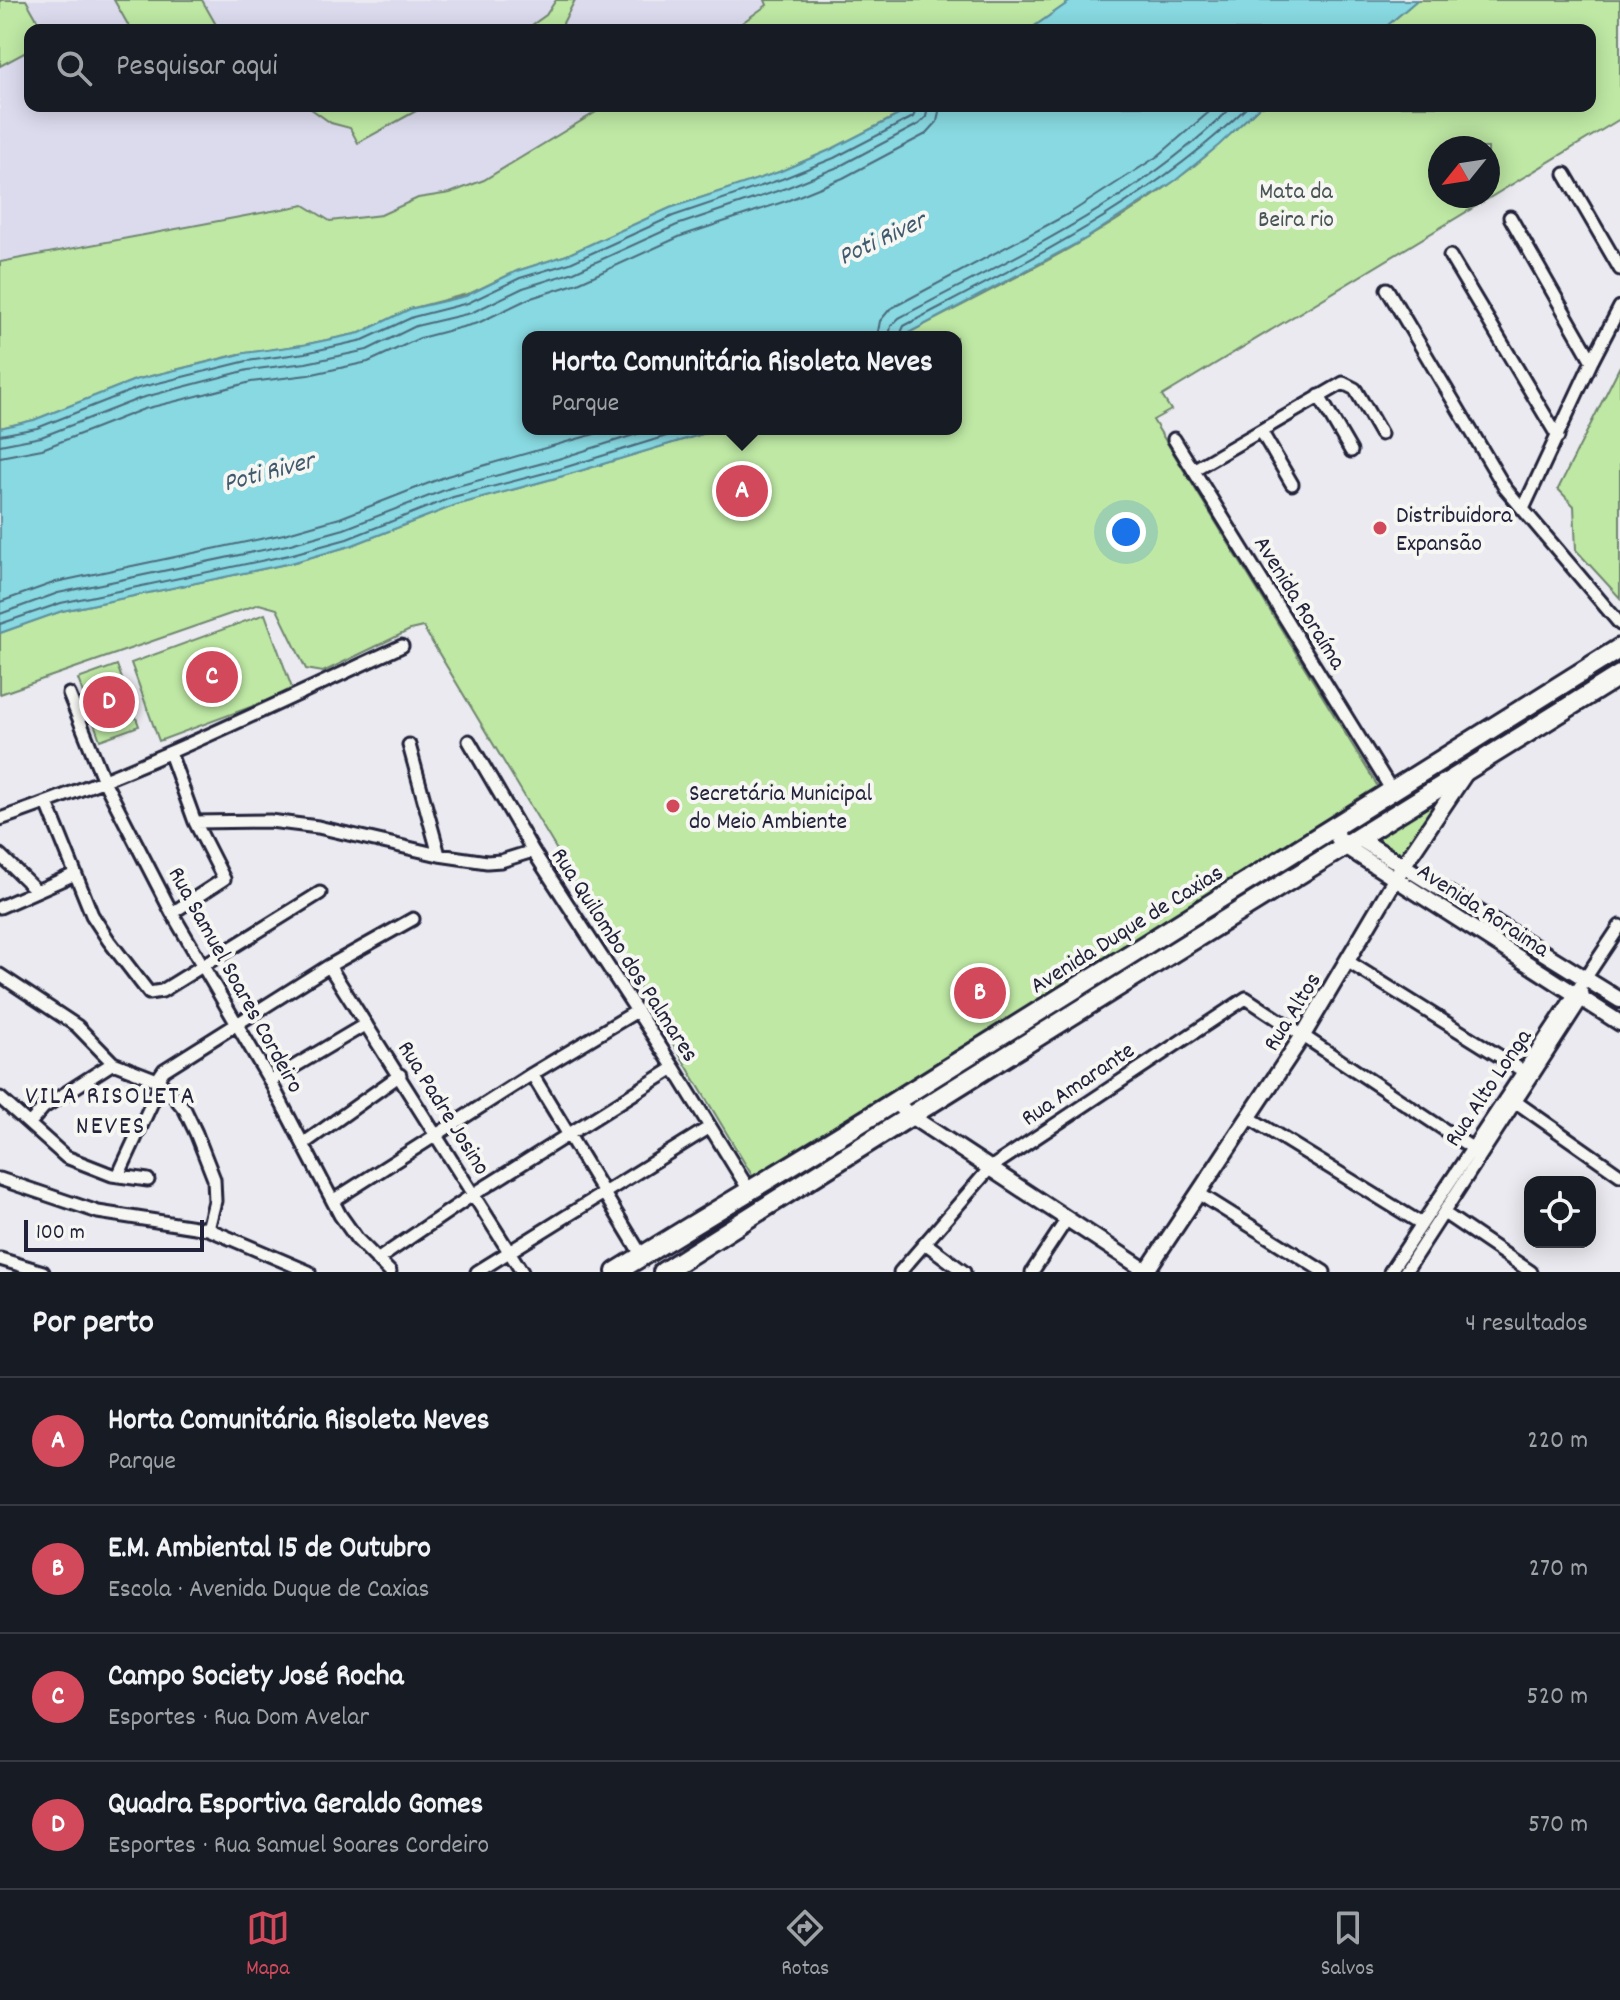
<!DOCTYPE html>
<html lang="pt">
<head>
<meta charset="utf-8">
<style>
	:root { --surface:#171b24; --page:#20242c; --text:#f1f3f6; --muted:#9ea1a6; --line:#363941; --accent:#d1495b }
	body { margin:0; font-family:Dekko,sans-serif; background:var(--page); color:var(--text) }
	.controls { position:absolute; right:24px; bottom:24px; display:grid; overflow:hidden; border-radius:16px; box-shadow:0 4px 20px #0003 }
	.controls button { width:72px; height:72px; display:grid; place-items:center; padding:0; border:0; border-bottom:2px solid var(--line); background:var(--surface); color:var(--text); font:40px sans-serif }
	.compass { position:absolute; left:1428px; top:136px; width:72px; height:72px; border-radius:50%; background:var(--surface); box-shadow:0 4px 20px #0003; rotate:240deg }
	.scale { position:absolute; left:24px; bottom:20px; width:180px; box-sizing:border-box; padding-left:8px; border:4px solid #22223b; border-top:0; font-size:22px; line-height:28px; white-space:nowrap; color:#22223b; -webkit-text-stroke:6px #f6f6f2; paint-order:stroke }
	.you { position:absolute; left:1126px; top:532px; width:28px; height:28px; margin:-20px; border:6px solid #fff; border-radius:50%; background:#1a73e8; box-shadow:0 0 0 12px #1a73e833 }
	.badge { display:grid; place-items:center; width:52px; height:52px; border-radius:50%; background:var(--accent); color:#fff; font-size:26px; font-weight:700 }
	.pin { position:absolute; translate:-50% -50%; border:4px solid #fff; box-shadow:0 2px 8px #0006 }
	.popup { position:absolute; left:522px; top:331px; width:440px; height:104px; box-sizing:border-box; display:grid; place-content:center; border-radius:16px; background:var(--surface); filter:drop-shadow(0 2px 6px #0005); font-size:26px; white-space:nowrap; color:var(--muted) }
	.popup b { font-size:30px; color:var(--text) }
	.popup::after { content:''; position:absolute; left:50%; top:100%; margin-left:-16px; border:16px solid transparent; border-top-color:var(--surface) }
	.list { margin:0; padding:0; list-style:none }
	h2 { display:flex; justify-content:space-between; align-items:center; height:104px; margin:0; padding:0 32px; font-size:34px }
	h2 small { font-size:26px; font-weight:400; color:var(--muted) }
	.list li { display:grid; grid-template-columns:52px 1fr auto; gap:24px; align-items:center; box-sizing:border-box; height:128px; padding:0 32px; border-top:2px solid var(--line) }
	.list b { display:block; font-size:30px; white-space:nowrap }
	.list p { margin:0; font-size:26px; white-space:nowrap; color:var(--muted) }
	.list em { font-size:26px; font-style:normal; color:var(--muted) }
	.icon { flex:none; width:44px; height:44px; fill:none; stroke:currentColor; stroke-width:2; stroke-linecap:round; stroke-linejoin:round }
	.map { position:relative; flex:none; width:1620px; height:1272px; overflow:hidden }
	.search { position:absolute; background:var(--surface); box-shadow:0 4px 20px #0003; left:24px; right:24px; top:24px; height:88px; display:flex; align-items:center; gap:20px; box-sizing:border-box; padding:0 28px; border-radius:16px; color:var(--muted); font-size:30px }
	.sheet { height:616px; background:var(--surface) }
	nav { display:flex; justify-content:space-around; align-items:center; box-sizing:border-box; height:112px; border-top:2px solid var(--line); background:var(--surface); font-size:22px; color:var(--muted) }
	nav a { display:grid; justify-items:center; gap:4px }
	nav .on { color:var(--accent) }
	.map>svg:first-child { display:block }
	.built { fill:#dcdbee }
	.green { fill:#bee8a4; stroke:#708570; stroke-width:2; fill-rule:evenodd }
	.water { fill:#88d9e1; stroke:#5f909f; stroke-width:2 }
	.lines { fill:none; stroke-linecap:round; stroke-linejoin:round }
	.shore { stroke:#4b6b7d; stroke-width:2 }
	.minor-casing { stroke:#22223b; stroke-width:17 }
	.tertiary-casing { stroke:#22223b; stroke-width:20 }
	.primary-casing { stroke:#22223b; stroke-width:24 }
	.minor { stroke:#f6f6f2; stroke-width:11 }
	.tertiary { stroke:#f6f6f2; stroke-width:14 }
	.primary { stroke:#f6f6f2; stroke-width:18 }
	.poi-dot { fill:#d1495b; stroke:#f6f6f2; stroke-width:3 }
	.labels { text-anchor:middle; stroke-width:8; stroke-linejoin:round; paint-order:stroke }
	.park-label { font-size:24px; fill:#495455; stroke:#f6f6f2 }
	.poi-label { font-size:24px; fill:#22223b; stroke:#f6f6f2; text-anchor:start }
	.street-label { font-size:24px; fill:#22223b; stroke:#f6f6f2 }
	.water-label { font-size:26px; font-style:italic; fill:#41596d; stroke:#f6f6f2 }
	.neighbourhood-label { font-size:26px; letter-spacing:2px; fill:#22223b; stroke:#f6f6f2 }
</style>
</head>
<body>
<div class="map">
<svg width="1620" height="1272" viewBox="0 0 1620 1272">
	<rect width="100%" height="100%" fill="#eaeaf0"/>
	<filter id="ink" filterUnits="userSpaceOnUse"><feTurbulence type="fractalNoise" baseFrequency=".0125" numOctaves="2"/><feDisplacementMap in="SourceGraphic" scale="16" xChannelSelector="R" yChannelSelector="G"/><feConvolveMatrix kernelMatrix="1 2 1 2 8 2 1 2 1" color-interpolation-filters="sRGB"/></filter>
	<g filter="url(#ink)">
		<path class="built" d="M 0,0 L 919,0 L 918,30 L 30,30 L 30,106 L 914,106 L 517,271 L 466,296 L 410,309 L 303,345 L 0,428 Z"/>
		<path class="green" d="M 0,0 L 26,0 L 43,30 L 30,30 L 30,50 L 0,66 Z
			M 114,0 L 202,0 L 219,30 L 131,30 Z
			M 556,0 L 575,0 L 563,23 L 565,28 L 525,30 L 546,15 Z
			M 765,0 L 1072,0 L 1029,30 L 732,30 L 767,5 Z
			M 1417,0 L 1620,0 L 1620,119 L 1162,396 L 1171,410 L 1153,420 L 1380,790 L 753,1177 L 423,627 L 410,630 L 323,672 L 306,669 L 277,609 L 259,604 L 0,694 L 0,633 L 62,611 L 291,563 L 350,546 L 456,505 L 563,476 L 719,429 L 956,429 L 956,337 L 901,337 C 994,288 1093,242 1177,179 C 1207,157 1233,132 1260,106 L 1590,106 L 1590,30 L 1382,30 ZM 1440,148 L 1488,148 L 1488,196 L 1440,196 Z
			M 307,106 L 338,106 L 363,111 L 387,106 L 425,106 L 358,143 L 350,128 L 331,123 Z
			M 606,106 L 916,106 L 830,150 L 779,172 L 670,208 L 567,255 L 517,271 L 471,293 L 410,309 L 360,333 L 303,345 L 239,354 L 135,380 L 34,420 L 0,428 L 0,262 L 304,205 L 330,221 L 381,215 L 418,198 L 450,193 L 484,180 Z
			M 1620,366 L 1620,598 L 1576,550 L 1574,506 L 1558,489 Z
			M 265,614 L 293,691 L 159,741 L 131,663 Z
			M 117,665 L 139,726 L 100,740 L 78,679 Z
			M 1445,791 L 1404,859 L 1375,837 Z"/>
		<path class="water" d="M 1072,0 L 1417,0 L 1382,30 L 1029,30 Z
			M 916,106 L 1260,106 L 1219,145 L 1176,180 L 1085,239 L 901,337 L 528,337 L 528,429 L 719,429 L 563,476 L 456,505 L 350,546 L 291,563 L 62,611 L 0,633 L 0,428 L 34,420 L 135,380 L 245,353 L 303,345 L 360,333 L 410,309 L 466,296 L 517,271 L 567,255 L 670,208 L 779,172 L 830,150 Z"/>
		<g class="lines">
			<path class="shore" d="M 877,337 L 880,321 L 890,309 L 1070,213 L 1158,156 L 1216,106
				M 889,337 L 891,326 L 899,318 C 1015,256 1139,200 1233,106
				M 899,337 L 904,326 C 1025,262 1149,203 1248,106
				M 0,435 L 37,428 L 138,388 L 247,361 L 305,353 L 363,340 L 413,317 L 468,303 L 520,278 L 570,263 L 673,216 L 782,179 L 834,158 L 913,117 L 918,106
				M 0,445 L 41,437 L 141,398 L 248,370 L 306,363 L 367,350 L 416,326 L 471,313 L 523,288 L 574,272 L 677,225 L 786,188 L 838,167 L 919,124 L 926,117 L 928,106
				M 0,457 L 42,449 L 144,409 L 197,396 L 251,382 L 308,375 L 368,362 L 420,338 L 478,323 L 528,299 L 578,283 L 681,236 L 789,200 L 843,178 L 926,134 L 937,122 L 940,106
				M 0,602 L 56,582 L 284,534 L 340,518 L 447,476 L 612,429
				M 0,614 L 58,593 L 287,545 L 344,529 L 450,488 L 558,459 L 653,429
				M 0,624 L 61,603 L 289,555 L 347,539 L 453,497 L 560,469 L 689,429"/>
			<g class="minor-casing">
				<path id="minor" d="M 1565,174 L 1620,269
					M 1510,217 L 1592,361
					M 1450,256 L 1558,437
					M 1387,289 L 1505,488 L 1620,624
					M 1319,396 L 1351,451
					M 1261,431 L 1292,484
					M 1174,439 L 1391,789
					M 1193,470 L 1343,383 L 1355,389 L 1381,434
					M 1523,509 L 1592,361 L 1620,307
					M 69,694 L 104,781 L 172,913 L 270,1081 L 340,1215 L 357,1239 L 390,1272
					M 469,741 L 533,851 L 674,1068 L 749,1190
					M 409,745 L 439,855
					M 170,753 L 195,822 L 224,879 L 172,913
					M 47,803 L 92,915 L 109,941 L 149,993 L 162,991 L 320,893
					M 0,819 C 138,772 269,707 402,646
					M 195,822 L 270,821 L 318,827 L 439,855 L 487,862 L 501,861 L 533,851
					M 0,855 L 36,890
					M 0,907 L 75,874
					M 1347,961 L 1528,1074
					M 329,966 L 522,1272
					M 0,975 L 77,1026 L 113,1063 L 157,1080 L 172,1094 L 185,1110 L 196,1133 L 214,1179 L 215,1201 L 208,1229
					M 532,1074 L 642,1256
					M 157,1080 L 164,1070 L 329,966 L 413,919
					M 270,1081 L 366,1024
					M 0,1098 L 66,1157 L 112,1175 L 148,1180
					M 1516,1102 L 1620,1175
					M 1248,1117 L 1422,1224
					M 30,1123 L 44,1107 L 113,1063
					M 303,1144 L 400,1075
					M 118,1176 L 161,1083
					M 0,1179 L 98,1212 L 208,1229 L 309,1272
					M 1198,1193 L 1324,1272
					M 334,1200 L 532,1074 L 637,1011
					M 1444,1213 L 1531,1272
					M 925,1243 L 964,1272
					M 0,1259 L 43,1272
					M 377,1260 L 474,1194 L 674,1068
					M 477,1272 L 710,1127
					M 900,1272 L 990,1168 L 1246,998 L 1472,1148
					M 1032,1272 L 1067,1219
					M 1390,1272 L 1620,926
					M 1405,1272 L 1582,999 L 1583,994"/>
			</g>
			<g class="tertiary-casing">
				<path id="tertiary" d="M 1336,824 L 1338,838 L 1346,847 L 1620,1023
					M 1360,839 L 1620,1000
					M 895,1102 L 909,1115 L 1148,1272
					M 1146,1272 L 1302,1037 L 1403,866 L 1465,774"/>
			</g>
			<g class="primary-casing">
				<path id="primary" d="M 616,1272 C 708,1215 802,1160 894,1102 C 1137,952 1377,798 1620,648
					M 663,1272 C 980,1070 1301,874 1620,675"/>
			</g>
			<use href="#minor" class="minor"/>
			<use href="#tertiary" class="tertiary"/>
			<use href="#primary" class="primary"/>
		</g>
	</g>
	<g class="poi-dot">
		<circle cx="1380" cy="528" r="8"/>
		<circle cx="673" cy="806" r="8"/>
	</g>
	<g class="labels">
		<g class="park-label">
			<text x="1296" y="198">Mata da<tspan x="1296" dy="28">Beira rio</tspan></text>
		</g>
		<g class="poi-label">
			<text x="1396" y="522">Distribuidora<tspan x="1396" dy="28">Expansão</tspan></text>
			<text x="689" y="800">Secretária Municipal<tspan x="689" dy="28">do Meio Ambiente</tspan></text>
		</g>
		<g class="street-label">
			<text transform="translate(1301 602) rotate(58)" y="8">Avenida Roraíma</text>
			<text transform="translate(1484 909) rotate(33)" y="8">Avenida Roraima</text>
			<text transform="translate(1126 928) rotate(-32)" y="8">Avenida Duque de Caxias</text>
			<text transform="translate(626 954) rotate(57)" y="8">Rua Quilombo dos Palmares</text>
			<text transform="translate(237 979) rotate(61)" y="8">Rua Samuel Soares Cordeiro</text>
			<text transform="translate(1291 1011) rotate(-58)" y="8">Rua Altos</text>
			<text transform="translate(1077 1083) rotate(-34)" y="8">Rua Amarante</text>
			<text transform="translate(1487 1087) rotate(-56)" y="8">Rua Alto Longa</text>
			<text transform="translate(445 1107) rotate(58)" y="8">Rua Padre Josino</text>
		</g>
		<g class="water-label">
			<text transform="translate(881 237) rotate(-25)" y="9">Poti River</text>
			<text transform="translate(268 470) rotate(-15)" y="9">Poti River</text>
		</g>
		<g class="neighbourhood-label">
			<text x="111" y="1103">VILA RISOLETA<tspan x="111" dy="30">NEVES</tspan></text>
		</g>
	</g>
</svg>
<div class="controls">
<button><svg class="icon" aria-label="locate" viewBox="0 0 24 24"><circle cx="12" cy="12" r="6"/><path d="M12 2v4M12 18v4M2 12h4M18 12h4"/></svg></button>
</div>
<svg class="compass" viewBox="-18 -18 36 36"><path d="M0-13l5 13h-10z" fill="#e53935"/><path d="M0 13l5-13h-10z" fill="#9ea1a6"/></svg>
<div class="scale">100 m</div>
<div class="you"></div>
<div class="pin badge" style="left:742px;top:491px">A</div>
<div class="popup"><b>Horta Comunitária Risoleta Neves</b>Parque</div>
<div class="pin badge" style="left:980px;top:993px">B</div>
<div class="pin badge" style="left:212px;top:677px">C</div>
<div class="pin badge" style="left:109px;top:702px">D</div>
<div class="search"><svg class="icon" aria-label="search" viewBox="0 0 24 24"><circle cx="10" cy="10" r="6"/><path d="M15 15l6 6"/></svg>Pesquisar aqui</div>
</div>
<section class="sheet">
<h2>Por perto<small>4 resultados</small></h2>
<ul class="list">
<li><span class="badge">A</span><div><b>Horta Comunitária Risoleta Neves</b><p>Parque</p></div><em>220 m</em></li>
<li><span class="badge">B</span><div><b>E.M. Ambiental 15 de Outubro</b><p>Escola · Avenida Duque de Caxias</p></div><em>270 m</em></li>
<li><span class="badge">C</span><div><b>Campo Society José Rocha</b><p>Esportes · Rua Dom Avelar</p></div><em>520 m</em></li>
<li><span class="badge">D</span><div><b>Quadra Esportiva Geraldo Gomes</b><p>Esportes · Rua Samuel Soares Cordeiro</p></div><em>570 m</em></li>
</ul>
</section>
<nav>
<a class="on"><svg class="icon" aria-label="map" viewBox="0 0 24 24"><path d="M3 6l6-2 6 2 6-2v14l-6 2-6-2-6 2zM9 4v14M15 6v14"/></svg>Mapa</a>
<a><svg class="icon" aria-label="directions" viewBox="0 0 24 24"><path d="M12 3l9 9-9 9-9-9zM9 14v-3h6M13 9l2 2-2 2"/></svg>Rotas</a>
<a><svg class="icon" aria-label="saved" viewBox="0 0 24 24"><path d="M7 4h10v16l-5-4-5 4z"/></svg>Salvos</a>
</nav>
</body>
</html>
